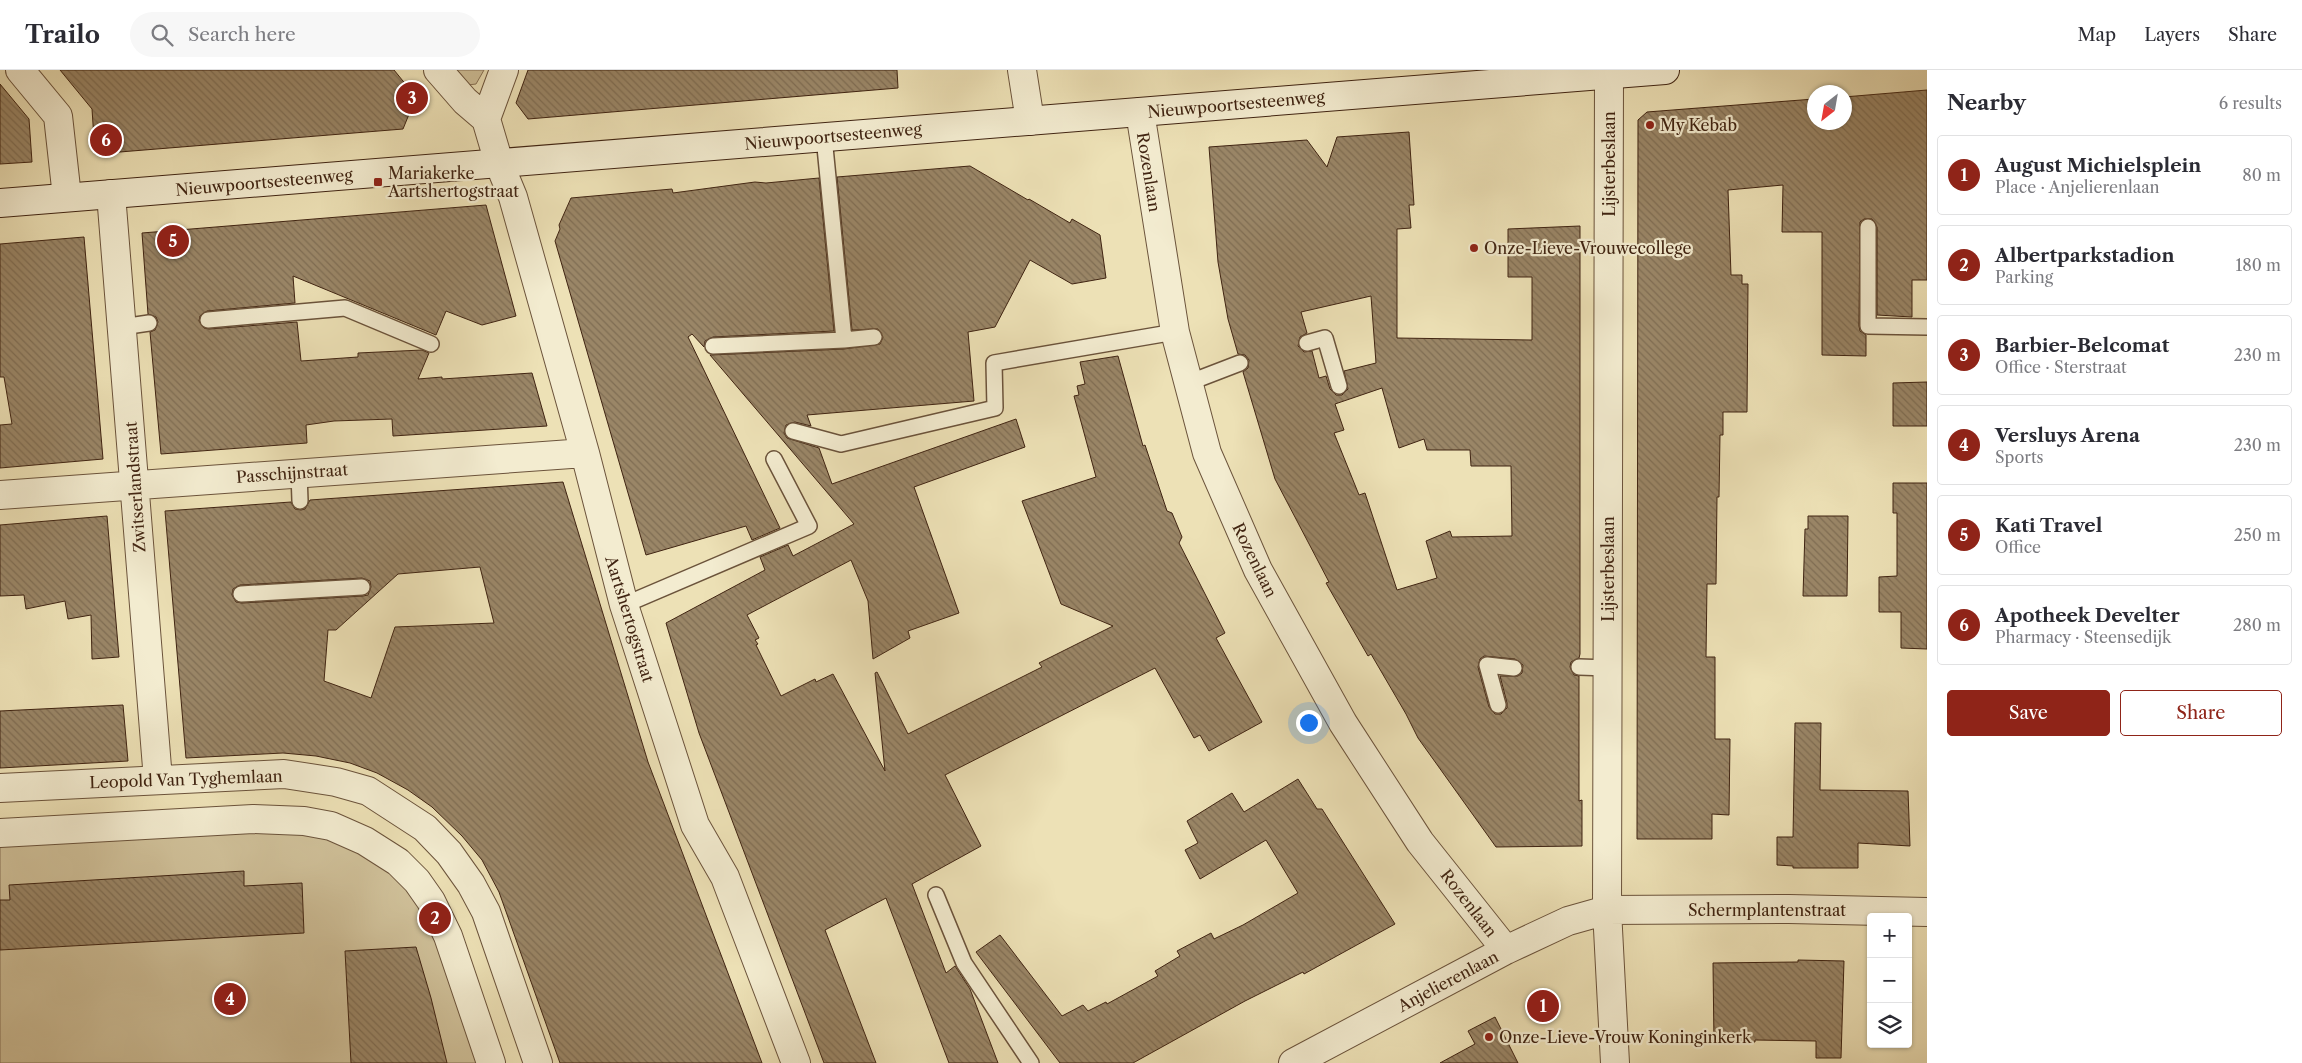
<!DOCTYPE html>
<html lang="en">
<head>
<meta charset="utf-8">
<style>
	:root { --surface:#fff; --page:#f7f7f7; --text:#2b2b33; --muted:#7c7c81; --line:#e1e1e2; --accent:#8f2418 }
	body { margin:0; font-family:"Libre Caslon Text",serif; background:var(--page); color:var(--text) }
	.controls { position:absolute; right:15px; bottom:15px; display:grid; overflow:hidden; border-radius:5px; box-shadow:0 1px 4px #0004 }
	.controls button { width:45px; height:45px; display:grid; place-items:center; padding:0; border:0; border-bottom:1px solid var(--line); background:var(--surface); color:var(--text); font:25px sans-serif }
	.compass { position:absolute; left:1807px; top:15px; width:45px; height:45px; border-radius:50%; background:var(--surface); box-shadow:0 1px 4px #0004; rotate:211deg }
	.you { position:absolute; left:1308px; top:652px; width:18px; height:18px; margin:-12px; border:4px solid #fff; border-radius:50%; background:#1a73e8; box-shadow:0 0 0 8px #1a73e833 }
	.badge { display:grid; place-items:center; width:32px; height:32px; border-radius:50%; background:var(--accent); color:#fff; font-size:16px; font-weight:700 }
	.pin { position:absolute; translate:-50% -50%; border:2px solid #fff; box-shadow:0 1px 5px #0006 }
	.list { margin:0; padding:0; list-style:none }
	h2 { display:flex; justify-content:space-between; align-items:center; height:65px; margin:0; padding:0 20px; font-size:21px }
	h2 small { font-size:16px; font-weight:400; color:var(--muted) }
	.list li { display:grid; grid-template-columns:32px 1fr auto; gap:15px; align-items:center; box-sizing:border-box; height:80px; margin:0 10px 10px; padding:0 10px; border:1px solid var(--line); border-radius:5px }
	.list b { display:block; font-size:19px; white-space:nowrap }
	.list p { margin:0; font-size:16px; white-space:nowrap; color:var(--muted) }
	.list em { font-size:16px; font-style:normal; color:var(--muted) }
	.actions { display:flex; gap:10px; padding:15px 20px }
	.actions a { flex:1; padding:11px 0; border:1px solid var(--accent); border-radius:5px; text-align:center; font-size:18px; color:var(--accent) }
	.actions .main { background:var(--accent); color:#fff }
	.icon { flex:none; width:28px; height:28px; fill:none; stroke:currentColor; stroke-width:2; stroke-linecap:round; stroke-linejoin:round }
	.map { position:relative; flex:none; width:1927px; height:993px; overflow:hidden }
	header { display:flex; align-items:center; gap:30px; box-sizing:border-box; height:70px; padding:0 25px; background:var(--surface); border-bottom:1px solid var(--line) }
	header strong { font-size:24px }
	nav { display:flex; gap:28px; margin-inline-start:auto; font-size:18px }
	.search { width:350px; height:45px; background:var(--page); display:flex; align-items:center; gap:12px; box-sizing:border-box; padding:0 18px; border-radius:28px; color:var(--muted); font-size:19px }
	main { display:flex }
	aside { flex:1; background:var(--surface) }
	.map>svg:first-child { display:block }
	.grass { fill:#d0c19a; stroke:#887256 }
	.building { fill:url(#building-back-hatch); stroke:#402412; fill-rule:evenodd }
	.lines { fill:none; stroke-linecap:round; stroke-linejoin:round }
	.service-casing { stroke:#6b533b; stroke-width:18 }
	.minor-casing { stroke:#6b533b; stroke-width:30 }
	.secondary-casing { stroke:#402412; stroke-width:30 }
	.service { stroke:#f3ecd0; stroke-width:15 }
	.minor { stroke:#f3ecd0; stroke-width:28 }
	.secondary { stroke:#f3ecd0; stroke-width:28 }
	.poi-dot { fill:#8f2418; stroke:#f3ecd0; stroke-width:2 }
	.labels { text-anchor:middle; stroke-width:4.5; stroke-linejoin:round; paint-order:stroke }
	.street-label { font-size:16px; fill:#402412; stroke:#f3ecd0 }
	.poi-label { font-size:16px; fill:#402412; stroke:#f3ecd0; text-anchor:start }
</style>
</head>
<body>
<header>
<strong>Trailo</strong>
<div class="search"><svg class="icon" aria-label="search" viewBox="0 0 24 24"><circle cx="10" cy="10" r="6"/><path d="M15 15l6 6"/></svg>Search here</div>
<nav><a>Map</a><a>Layers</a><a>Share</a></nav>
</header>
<main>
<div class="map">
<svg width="1927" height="993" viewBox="0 0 1927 993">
	<defs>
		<pattern id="building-back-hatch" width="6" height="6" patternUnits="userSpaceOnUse" patternTransform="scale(1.25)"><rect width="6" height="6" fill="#9a8667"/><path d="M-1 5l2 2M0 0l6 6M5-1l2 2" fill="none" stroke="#7f6d53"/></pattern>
	</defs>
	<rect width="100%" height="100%" fill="#ede1b6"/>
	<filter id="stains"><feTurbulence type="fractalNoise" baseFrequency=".004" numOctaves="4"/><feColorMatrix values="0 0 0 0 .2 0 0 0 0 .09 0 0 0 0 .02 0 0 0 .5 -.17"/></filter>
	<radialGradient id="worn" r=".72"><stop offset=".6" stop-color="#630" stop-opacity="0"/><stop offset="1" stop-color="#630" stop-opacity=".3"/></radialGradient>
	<path class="grass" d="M 452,0 L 484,0 L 476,14 L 468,15 Z
		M 277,756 L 326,762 L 368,780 L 419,828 L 482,993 L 0,993 L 0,771 Z"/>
	<path class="building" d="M 60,0 L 394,0 L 416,27 L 403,59 L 95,84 L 92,39 Z
		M 528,0 L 897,0 L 898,18 L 528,49 L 516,33 Z
		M 0,14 L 29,49 L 32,92 L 0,94 Z
		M 1927,20 L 1927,210 L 1912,210 L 1912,247 L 1877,245 L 1877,157 L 1872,149 L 1864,149 L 1860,152 L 1859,256 L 1860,261 L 1866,265 L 1866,286 L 1822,285 L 1822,162 L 1782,162 L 1783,115 L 1728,120 L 1731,205 L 1742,205 L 1742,214 L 1748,214 L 1747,342 L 1723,342 L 1723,365 L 1720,365 L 1719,427 L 1717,427 L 1716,514 L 1707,514 L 1706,587 L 1715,587 L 1715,669 L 1730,669 L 1729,745 L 1712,744 L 1712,769 L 1637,769 L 1638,50 L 1647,42 L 1814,29 L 1814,52 L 1844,52 L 1844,27 Z
		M 1409,62 L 1414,135 L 1409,135 L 1411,158 L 1397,159 L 1397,268 L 1532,270 L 1532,207 L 1508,207 L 1508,159 L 1580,156 L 1580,584 L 1579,588 L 1571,592 L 1570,597 L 1574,605 L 1579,606 L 1579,731 L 1582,730 L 1582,776 L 1496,777 L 1418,668 L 1406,644 L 1371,584 L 1368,586 L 1326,513 L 1329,512 L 1275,409 L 1243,302 L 1248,298 L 1249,290 L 1245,285 L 1238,284 L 1228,249 L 1218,192 L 1209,77 L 1307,70 L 1327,97 L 1337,67 ZM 1371,226 L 1376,293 L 1344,301 L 1348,319 L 1342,325 L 1336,325 L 1330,319 L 1326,306 L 1319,308 L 1312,281 L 1304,282 L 1298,276 L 1300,267 L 1307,263 L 1301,242 ZM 1382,318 L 1399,378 L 1424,369 L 1427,380 L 1470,380 L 1471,396 L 1511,396 L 1512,466 L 1452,467 L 1450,461 L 1426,471 L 1437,508 L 1397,520 L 1365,423 L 1359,425 L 1334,363 L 1344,360 L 1335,334 ZM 1484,586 L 1515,589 L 1523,595 L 1522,603 L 1518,606 L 1500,606 L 1507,633 L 1507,638 L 1501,644 L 1495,644 L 1489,637 L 1478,597 L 1480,589 Z
		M 970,96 L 1028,130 L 1029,129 L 1070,153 L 1072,149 L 1100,165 L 1106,208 L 1072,214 L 1030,190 L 995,257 L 968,262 L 974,331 L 807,345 L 811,356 L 795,352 L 786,355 L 784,363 L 787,368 L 819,378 L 832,414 L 1016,349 L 1025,377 L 914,417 L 959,543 L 908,561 L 910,568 L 873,589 L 868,531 L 851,490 L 747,545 L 759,568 L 755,570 L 758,574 L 756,575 L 781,626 L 815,609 L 816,612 L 833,604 L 885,701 L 875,603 L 877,602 L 908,664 L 1042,597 L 1039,593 L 1113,556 L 1061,534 L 1022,431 L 1096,407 L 1074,326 L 1079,325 L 1077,316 L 1085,314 L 1080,292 L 1118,286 L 1143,376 L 1145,375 L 1167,441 L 1172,443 L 1182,467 L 1179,473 L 1225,563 L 1216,568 L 1262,652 L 1209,681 L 1200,665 L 1194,668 L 1155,598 L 945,705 L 981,776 L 912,814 L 946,903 L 955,896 L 970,919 L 998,993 L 949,993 L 886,828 L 825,860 L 876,993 L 824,993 L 699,663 L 666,553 L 765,500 L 760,487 L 788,475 L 793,486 L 854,454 L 710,285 L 844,279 L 880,274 L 883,267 L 878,259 L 852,260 L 837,107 Z
		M 819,108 L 834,261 L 713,267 L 705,271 L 704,277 L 692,264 L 688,267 L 780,458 L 752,470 L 746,456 L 646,485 L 555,171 L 560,159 L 559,155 L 571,128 L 672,119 L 673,123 L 755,112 L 766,113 Z
		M 486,135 L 516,246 L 482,255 L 446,241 L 436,265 L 293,206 L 295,233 L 207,241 L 200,246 L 199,251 L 204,258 L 209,259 L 297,252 L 301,291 L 358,287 L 358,283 L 422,280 L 429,283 L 418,309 L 442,307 L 442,309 L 532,303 L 547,356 L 393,366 L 392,349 L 334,351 L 306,355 L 307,373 L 161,384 L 150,262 L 155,260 L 158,252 L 156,247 L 148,244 L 142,163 Z
		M 84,167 L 103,389 L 0,398 L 0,355 L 12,354 L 4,307 L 0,307 L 0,174 Z
		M 1927,312 L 1927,356 L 1893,356 L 1893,313 Z
		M 563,412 L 648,692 L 762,993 L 560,993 L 499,822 L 482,790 L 462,766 L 432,737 L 408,720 L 377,703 L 350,693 L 316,686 L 283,683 L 186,688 L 165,441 L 291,432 L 295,439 L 301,440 L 305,439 L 310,430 ZM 480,497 L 494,553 L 395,557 L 371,628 L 324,611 L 328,560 L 336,560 L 398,504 ZM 362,508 L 370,511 L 371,517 L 368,525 L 363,526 L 242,533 L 236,532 L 232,525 L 233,519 L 240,515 Z
		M 1893,413 L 1927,413 L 1927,579 L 1901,578 L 1901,542 L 1879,542 L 1879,507 L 1897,506 L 1897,443 L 1893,443 Z
		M 107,446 L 119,587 L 92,589 L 91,545 L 68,549 L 65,531 L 26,539 L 24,525 L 0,526 L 0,455 Z
		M 1808,446 L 1848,446 L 1847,526 L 1803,526 L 1805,459 L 1808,459 Z
		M 123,635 L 128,691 L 0,698 L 0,641 Z
		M 1795,653 L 1821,653 L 1820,720 L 1908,721 L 1910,776 L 1858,773 L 1858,798 L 1793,798 L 1793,796 L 1777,795 L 1777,767 L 1793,767 Z
		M 1298,709 L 1317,739 L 1322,739 L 1395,854 L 1304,904 L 1303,902 L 1245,931 L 1133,993 L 1060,993 L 976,882 L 1000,865 L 1062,946 L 1083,935 L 1088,941 L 1106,932 L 1107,934 L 1158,906 L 1155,901 L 1180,886 L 1177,881 L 1211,863 L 1214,869 L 1243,855 L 1298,823 L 1266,770 L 1200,809 L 1185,780 L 1198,773 L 1187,751 L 1232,723 L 1244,742 Z
		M 244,801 L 244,816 L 302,813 L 304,863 L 0,880 L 0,830 L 10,830 L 9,815 Z
		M 416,877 L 431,928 L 447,993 L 351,993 L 345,881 Z
		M 1798,890 L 1844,891 L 1841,988 L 1816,988 L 1816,971 L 1755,970 L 1755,972 L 1714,973 L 1713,893 L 1798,892 Z
		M 1495,947 L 1518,993 L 1440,993 L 1475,974 L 1468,961 Z"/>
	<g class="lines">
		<g class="service-casing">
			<path id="service" d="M 824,67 L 844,270
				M 1868,157 L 1868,256 L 1927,257
				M 208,250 L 345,238 L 431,274
				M 122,257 L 149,253
				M 1307,273 L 1325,268 L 1339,316
				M 713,276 L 844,270 L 874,267
				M 1188,313 L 1240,293
				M 793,361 L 841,374 L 995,338 L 994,293 L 1175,262
				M 299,403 L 300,431
				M 241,524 L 362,517
				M 624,535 L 809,456 L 774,389
				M 1579,597 L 1608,598
				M 1498,635 L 1487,595 L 1514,598
				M 936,825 L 964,893 L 1031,993"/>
		</g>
		<g class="minor-casing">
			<path id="minor" d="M 20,0 L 58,46 L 67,127
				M 438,0 L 465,31 L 486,49 L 499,93 L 513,127 L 585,383 L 624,535 L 695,755 L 725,807 L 796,993
				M 1022,0 L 1030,51
				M 1609,5 L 1607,840 L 1615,993
				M 1140,42 L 1175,262 L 1207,383 L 1258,500 L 1343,653 L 1420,772 L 1506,880
				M 486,49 L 504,0
				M 111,124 L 158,710
				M 0,425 L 585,383
				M 0,718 L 284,704 L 336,712 L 368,721 L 425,758 L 449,783 L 471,814 L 486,842 L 538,993
				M 0,763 L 253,749 L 304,751 L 331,756 L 365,771 L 398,792 L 417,811 L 431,831 L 448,866 L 491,993
				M 1293,993 L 1506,880 L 1568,851 L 1607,840 L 1789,839 L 1927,842"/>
		</g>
		<g class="secondary-casing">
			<path id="secondary" d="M 0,133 L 1665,0"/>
		</g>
		<use href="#service" class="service"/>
		<use href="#minor" class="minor"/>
		<use href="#secondary" class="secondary"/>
	</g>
	<g class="poi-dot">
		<circle cx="1650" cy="55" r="5"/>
		<rect x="373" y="107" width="10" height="10" rx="2.5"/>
		<circle cx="1474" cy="178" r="5"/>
		<circle cx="1489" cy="967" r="5"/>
	</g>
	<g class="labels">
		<g class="street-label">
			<text transform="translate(1236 34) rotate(-5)" y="6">Nieuwpoortsesteenweg</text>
			<text transform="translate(833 66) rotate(-5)" y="6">Nieuwpoortsesteenweg</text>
			<text transform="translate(1609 94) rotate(-90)" y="6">Lijsterbeslaan</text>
			<text transform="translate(1149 102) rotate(81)" y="6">Rozenlaan</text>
			<text transform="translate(264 112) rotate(-5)" y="6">Nieuwpoortsesteenweg</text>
			<text transform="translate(292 403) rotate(-4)" y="6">Passchijnstraat</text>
			<text transform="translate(135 417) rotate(-94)" y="6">Zwitserlandstraat</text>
			<text transform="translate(1255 490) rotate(64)" y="6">Rozenlaan</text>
			<text transform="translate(1608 499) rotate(-90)" y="6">Lijsterbeslaan</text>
			<text transform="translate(630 549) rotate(73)" y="6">Aartshertogstraat</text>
			<text transform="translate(186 709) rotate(-2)" y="6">Leopold Van Tyghemlaan</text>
			<text transform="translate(1469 833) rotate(52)" y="6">Rozenlaan</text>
			<text x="1767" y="846">Schermplantenstraat</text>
			<text transform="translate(1448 911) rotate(-28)" y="6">Anjelierenlaan</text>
		</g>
		<g class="poi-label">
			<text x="1660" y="61">My Kebab</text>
			<text x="388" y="109">Mariakerke<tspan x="388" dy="18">Aartshertogstraat</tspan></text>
			<text x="1484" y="184">Onze-Lieve-Vrouwecollege</text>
			<text x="1499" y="973">Onze-Lieve-Vrouw Koninginkerk</text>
		</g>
	</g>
	<rect width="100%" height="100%" filter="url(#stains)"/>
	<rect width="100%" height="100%" fill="url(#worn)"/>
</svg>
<div class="controls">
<button>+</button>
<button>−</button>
<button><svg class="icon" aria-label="layers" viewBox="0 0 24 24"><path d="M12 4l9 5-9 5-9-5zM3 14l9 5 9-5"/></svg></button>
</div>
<svg class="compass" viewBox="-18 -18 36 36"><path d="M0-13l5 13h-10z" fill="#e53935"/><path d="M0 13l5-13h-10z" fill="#7c7c81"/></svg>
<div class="you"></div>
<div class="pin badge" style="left:1543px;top:936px">1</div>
<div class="pin badge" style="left:435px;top:848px">2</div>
<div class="pin badge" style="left:412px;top:28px">3</div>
<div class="pin badge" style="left:230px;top:929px">4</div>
<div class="pin badge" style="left:173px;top:171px">5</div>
<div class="pin badge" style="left:106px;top:70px">6</div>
</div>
<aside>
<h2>Nearby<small>6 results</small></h2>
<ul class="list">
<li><span class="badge">1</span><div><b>August Michielsplein</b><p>Place · Anjelierenlaan</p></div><em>80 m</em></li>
<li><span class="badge">2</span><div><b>Albertparkstadion</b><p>Parking</p></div><em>180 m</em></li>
<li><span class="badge">3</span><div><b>Barbier-Belcomat</b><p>Office · Sterstraat</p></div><em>230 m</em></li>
<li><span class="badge">4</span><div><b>Versluys Arena</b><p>Sports</p></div><em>230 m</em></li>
<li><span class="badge">5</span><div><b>Kati Travel</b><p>Office</p></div><em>250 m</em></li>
<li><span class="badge">6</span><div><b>Apotheek Develter</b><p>Pharmacy · Steensedijk</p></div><em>280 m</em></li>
</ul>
<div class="actions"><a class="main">Save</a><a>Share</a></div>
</aside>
</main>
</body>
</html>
